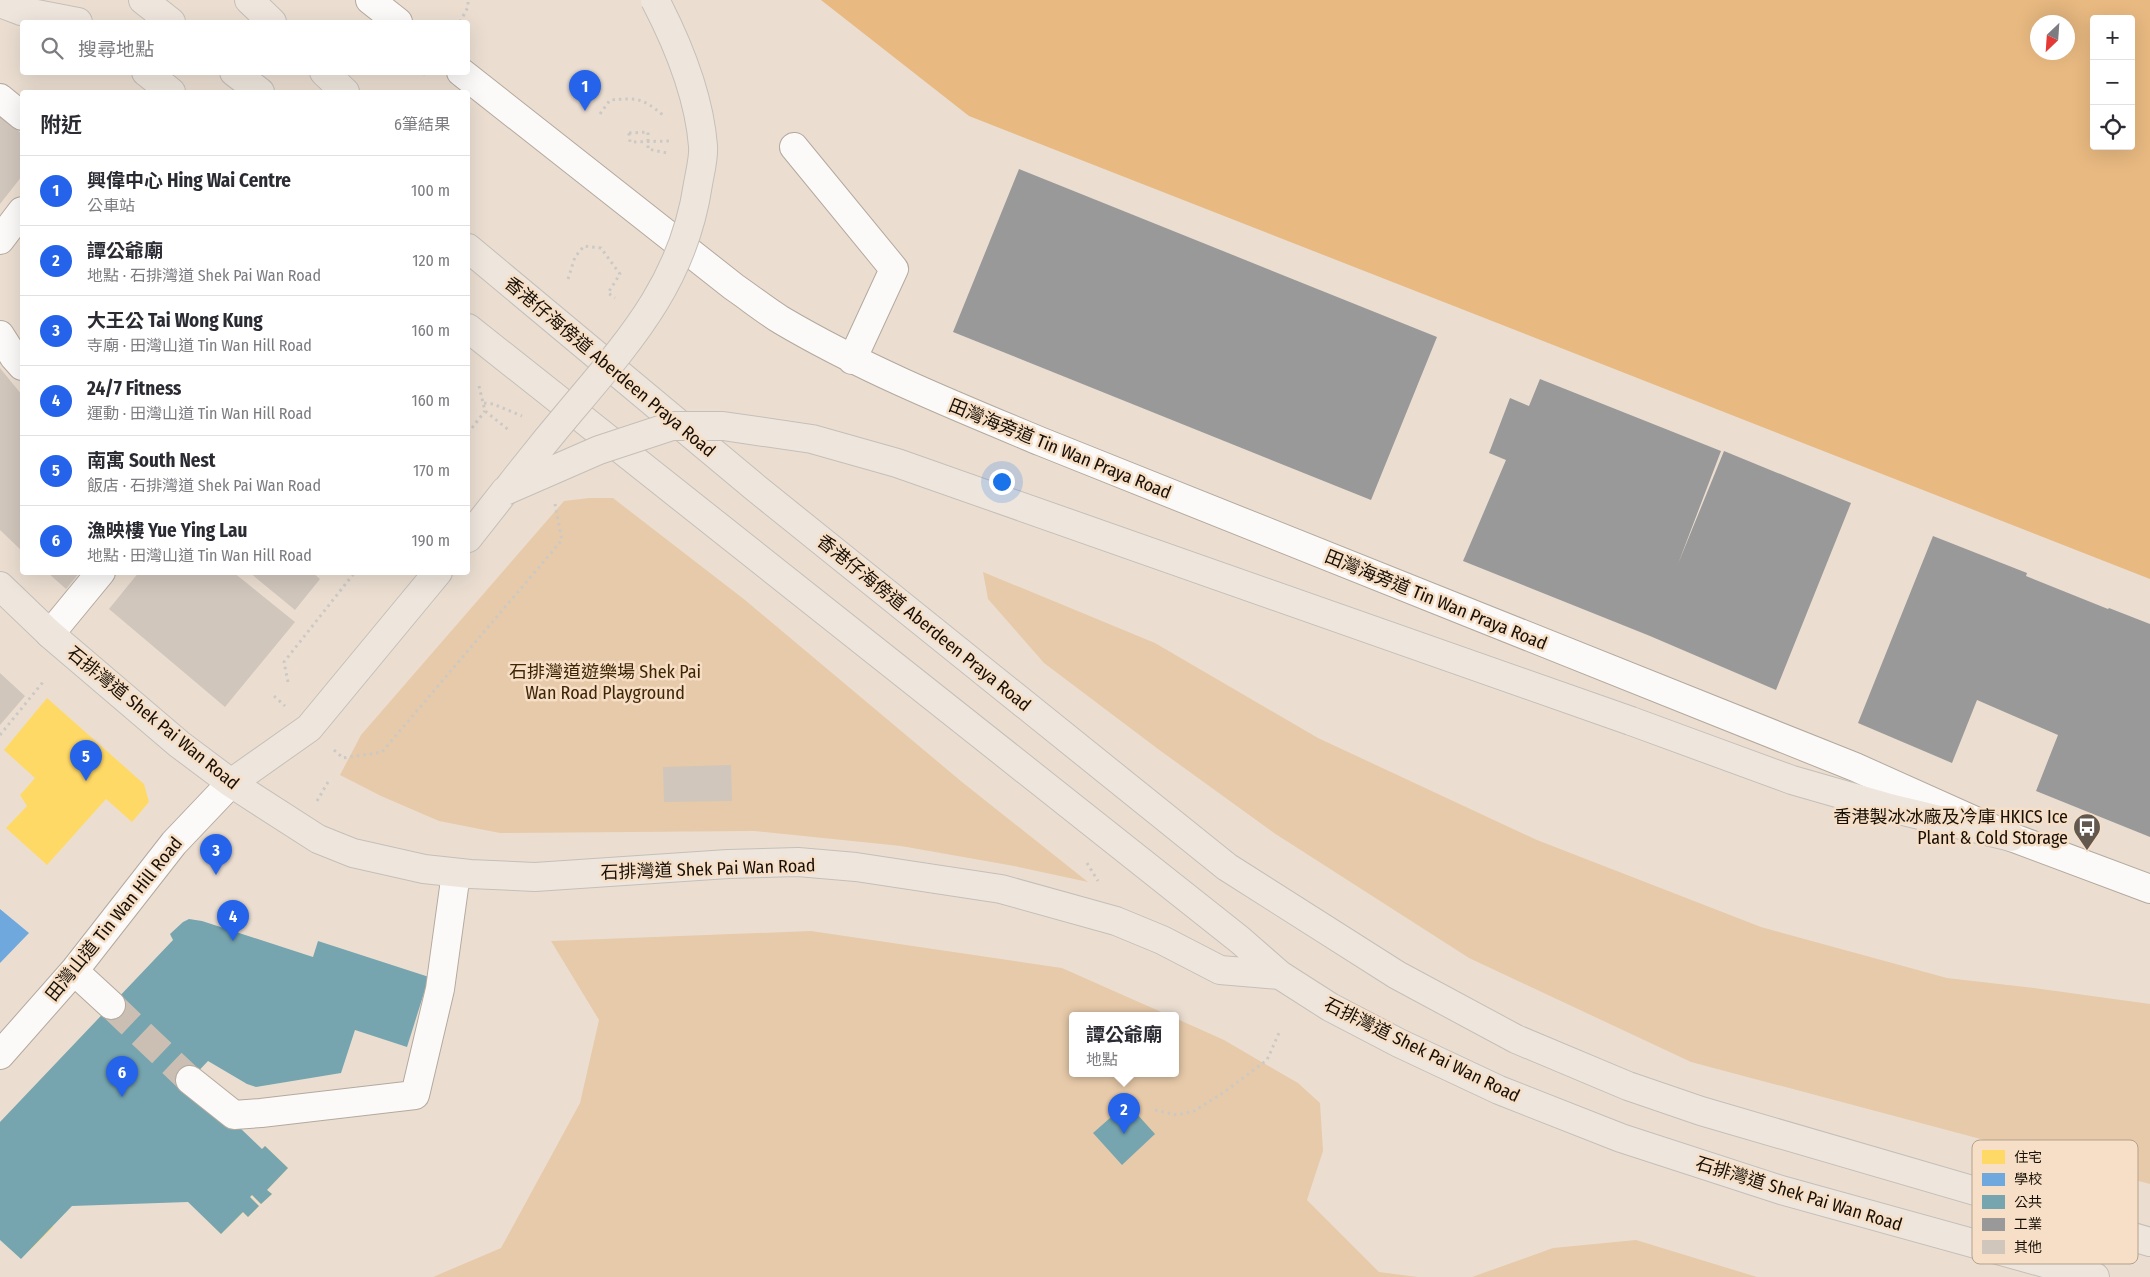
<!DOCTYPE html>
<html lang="zh-TW">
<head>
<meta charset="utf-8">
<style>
	:root { --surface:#fff; --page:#f7f7f7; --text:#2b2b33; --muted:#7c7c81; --line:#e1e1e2; --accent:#2563eb }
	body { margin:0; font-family:"Fira Sans Condensed","Noto Sans TC",sans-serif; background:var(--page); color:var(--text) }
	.controls { position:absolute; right:15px; top:15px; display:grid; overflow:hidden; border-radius:5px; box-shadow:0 5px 20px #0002 }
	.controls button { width:45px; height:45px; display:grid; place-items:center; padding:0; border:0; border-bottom:1px solid var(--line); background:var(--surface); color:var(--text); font:25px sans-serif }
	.compass { position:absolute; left:2030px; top:15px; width:45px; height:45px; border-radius:50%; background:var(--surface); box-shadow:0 5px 20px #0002; rotate:205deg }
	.you { position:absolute; left:1001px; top:481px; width:18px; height:18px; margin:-12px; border:4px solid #fff; border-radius:50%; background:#1a73e8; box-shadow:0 0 0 8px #1a73e833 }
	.badge { display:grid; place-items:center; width:32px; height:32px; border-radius:50%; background:var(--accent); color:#fff; font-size:16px; font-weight:700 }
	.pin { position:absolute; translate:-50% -41px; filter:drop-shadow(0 1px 2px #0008) }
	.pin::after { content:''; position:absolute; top:26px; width:18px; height:15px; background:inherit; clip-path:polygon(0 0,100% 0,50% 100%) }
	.popup { position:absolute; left:1069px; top:1012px; width:110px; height:65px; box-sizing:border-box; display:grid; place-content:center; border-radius:5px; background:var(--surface); filter:drop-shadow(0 1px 4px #0005); font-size:16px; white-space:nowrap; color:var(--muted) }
	.popup b { font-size:19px; color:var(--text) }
	.popup::after { content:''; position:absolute; left:50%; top:100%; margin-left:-10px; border:10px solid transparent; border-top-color:var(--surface) }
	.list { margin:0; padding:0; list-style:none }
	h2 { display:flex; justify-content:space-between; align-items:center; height:65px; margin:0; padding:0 20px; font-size:21px }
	h2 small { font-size:16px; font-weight:400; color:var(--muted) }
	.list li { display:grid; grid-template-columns:32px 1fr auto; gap:15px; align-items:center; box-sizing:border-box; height:70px; padding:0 20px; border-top:1px solid var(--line) }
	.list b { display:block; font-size:19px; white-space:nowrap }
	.list p { margin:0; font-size:16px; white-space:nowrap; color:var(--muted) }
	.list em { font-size:16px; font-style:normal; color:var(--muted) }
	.icon { flex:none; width:28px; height:28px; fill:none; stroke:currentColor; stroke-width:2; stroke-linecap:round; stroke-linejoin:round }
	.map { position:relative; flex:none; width:2150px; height:1277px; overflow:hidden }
	.search { position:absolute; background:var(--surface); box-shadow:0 5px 20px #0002; left:20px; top:20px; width:450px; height:55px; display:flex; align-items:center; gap:12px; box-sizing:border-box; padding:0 18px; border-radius:5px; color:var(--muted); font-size:19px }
	.panel { position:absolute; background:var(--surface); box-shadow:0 5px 20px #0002; left:20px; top:90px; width:450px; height:485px; border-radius:5px }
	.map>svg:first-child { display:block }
	.green { fill:#e7caa9 }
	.water { fill:#e8b981; fill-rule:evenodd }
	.homes { fill:#ffd966 }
	.schools { fill:#6fa8dc }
	.public { fill:#76a5af }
	.industry { fill:#999 }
	.building { fill:#d0c6bc }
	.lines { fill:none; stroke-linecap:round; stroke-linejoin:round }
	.minor-tunnel { stroke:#cbbfb3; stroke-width:28; stroke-dasharray:28 14; stroke-linecap:butt }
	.minor-casing { stroke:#b3a99e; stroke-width:30 }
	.major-casing { stroke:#c5bfb8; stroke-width:30 }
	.path { stroke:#ccc9c5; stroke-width:3; stroke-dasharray:2.5 4; stroke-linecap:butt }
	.minor { stroke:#fcfaf8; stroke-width:28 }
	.major { stroke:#eee6dd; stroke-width:28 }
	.major-bridge-casing { stroke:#c5bfb8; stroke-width:30; stroke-linecap:butt }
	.path-bridge { stroke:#ccc9c5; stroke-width:3; stroke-dasharray:2.5 4; stroke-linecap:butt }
	.major-bridge { stroke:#eee6dd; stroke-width:28 }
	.labels { text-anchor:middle; stroke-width:5; stroke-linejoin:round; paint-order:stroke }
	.street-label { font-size:18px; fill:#181007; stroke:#f6dfc6 }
	.park-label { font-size:18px; fill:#3e2605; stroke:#f6dfc6 }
	.poi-label { font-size:18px; fill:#181007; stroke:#f6dfc6; text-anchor:end }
	.key { fill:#f6dfc6; stroke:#b3a18d; stroke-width:1 }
	.key-label { font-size:14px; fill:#181007 }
</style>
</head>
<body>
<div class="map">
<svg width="2150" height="1277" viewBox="0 0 2150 1277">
	<rect width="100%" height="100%" fill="#ebded1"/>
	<path class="green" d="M 589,498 L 613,498 L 745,600 L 962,782 L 1088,882 L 1014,866 L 901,846 L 754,831 L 500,833 L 439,821 L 381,796 L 340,775 L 361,735 L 564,501 Z
		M 983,572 L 1155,643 L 1318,738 L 1537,840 L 1761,927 L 1947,978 L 2034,988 L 2150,1004 L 2150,1184 L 1691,1062 L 1469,958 L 1274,833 L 1158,749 L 1044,663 L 988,599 Z
		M 811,931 L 1062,968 L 1168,1015 L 1073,1015 L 1073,1073 L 1175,1073 L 1175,1018 L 1224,1040 L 1298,1083 L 1320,1103 L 1323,1151 L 1307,1200 L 1379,1272 L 1418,1277 L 433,1277 L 501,1248 L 580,1103 L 599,1020 L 551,941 Z
		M 1636,1240 L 1757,1277 L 1472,1277 L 1553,1248 Z"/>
	<path class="water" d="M 821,0 L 2150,0 L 2150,579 L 969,116 ZM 2094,19 L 2131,19 L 2131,146 L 2094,146 ZM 2038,22 L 2068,22 L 2068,52 L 2038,52 Z"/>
	<path class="homes" d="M 20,457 L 22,459 L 22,518 L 0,498 L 0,479 Z
		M 47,698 L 144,784 L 149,802 L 132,822 L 106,799 L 47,865 L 6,828 L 27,806 L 20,795 L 35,778 L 4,750 Z
		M 179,944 L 215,978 L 208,985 L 244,1018 L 225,1039 L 218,1032 L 209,1042 L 202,1035 L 196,1042 L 186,1032 L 178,1040 L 188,1049 L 179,1059 L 186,1065 L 179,1072 L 176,1070 L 167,1079 L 176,1088 L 182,1082 L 205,1099 L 184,1121 L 193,1130 L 215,1108 L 227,1119 L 220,1126 L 226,1133 L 217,1142 L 228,1152 L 236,1144 L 242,1149 L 249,1143 L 259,1152 L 265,1146 L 288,1168 L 267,1190 L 272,1194 L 261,1204 L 252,1195 L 250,1197 L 259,1206 L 248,1217 L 243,1212 L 221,1234 L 200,1213 L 208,1206 L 197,1195 L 203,1188 L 196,1182 L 204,1174 L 194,1165 L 187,1173 L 178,1164 L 172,1171 L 139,1139 L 145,1132 L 139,1127 L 147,1119 L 140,1112 L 133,1118 L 128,1113 L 122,1120 L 113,1112 L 104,1120 L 123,1139 L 113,1149 L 106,1142 L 99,1149 L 91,1141 L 87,1145 L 95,1153 L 89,1159 L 96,1167 L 73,1190 L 65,1183 L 59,1189 L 50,1181 L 47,1185 L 56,1194 L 48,1202 L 56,1209 L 45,1219 L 53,1227 L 30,1250 L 7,1228 L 2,1233 L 0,1231 L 0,1164 L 3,1167 L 8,1162 L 0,1154 L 0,1132 L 30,1101 L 53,1122 L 60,1115 L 38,1095 L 106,1023 L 127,1043 L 137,1034 L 115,1013 Z"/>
	<path class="schools" d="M 0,909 L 29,933 L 0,963 Z"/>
	<path class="public" d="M 189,919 L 202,921 L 313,957 L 318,941 L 429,977 L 407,1047 L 355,1030 L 341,1073 L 256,1087 L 247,1084 L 208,1061 L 190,1080 L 262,1149 L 265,1146 L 288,1168 L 267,1190 L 272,1194 L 261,1204 L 252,1195 L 250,1197 L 259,1206 L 248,1217 L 243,1212 L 221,1234 L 188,1202 L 72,1206 L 21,1259 L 0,1240 L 0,1122 L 173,940 L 170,934 L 183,922 Z
		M 1127,1103 L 1155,1134 L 1122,1165 L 1093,1133 Z"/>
	<path class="industry" d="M 1019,169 L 1437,337 L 1371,500 L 953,332 Z
		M 1540,379 L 1721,451 L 1678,564 L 1724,451 L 1851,503 L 1776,690 L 1650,636 L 1463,561 L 1506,460 L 1489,453 L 1510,398 L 1529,406 Z
		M 1933,536 L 2027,573 L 2026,576 L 2108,609 L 2109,608 L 2150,624 L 2150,837 L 2036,791 L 2058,735 L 1977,700 L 1952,763 L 1858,723 Z"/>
	<path class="building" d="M 0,116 L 22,134 L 22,176 L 0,204 Z
		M 0,368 L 22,395 L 22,551 L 0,530 Z
		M 47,572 L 80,572 L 66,589 Z
		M 139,572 L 233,572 L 295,622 L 225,707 L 109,609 Z
		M 249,572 L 312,572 L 320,579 L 295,610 Z
		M 0,673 L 25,696 L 0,725 Z
		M 731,765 L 732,801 L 664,802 L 663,767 Z"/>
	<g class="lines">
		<path class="minor-tunnel" d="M 111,1005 L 190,1080"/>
		<g class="minor-casing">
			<path id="minor" d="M 370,0 L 398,22
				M 461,72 L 734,287 C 750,298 765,310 781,320 C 864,369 953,405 1042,442 L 1855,767 L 2011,837 L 2150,889
				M 0,98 L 22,116
				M 794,147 L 894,269 L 852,360
				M 0,240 L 22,211
				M 0,335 L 14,357 L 22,366
				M 50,634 L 101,572
				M 74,971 L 111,1005
				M 0,1055 L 74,971 L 174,843 L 231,783
				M 190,1080 L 234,1115 L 261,1113 L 415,1095 L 440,989 L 456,873"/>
		</g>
		<g class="major-casing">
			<path id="major" d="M 143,0 L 171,22
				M 249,0 L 272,22
				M 0,3 L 21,11 L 78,22
				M 146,72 L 171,92
				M 234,72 L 260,92
				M 324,72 L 345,92
				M 468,248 L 757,489 L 1227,867 L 1397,975 L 1516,1039 L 1628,1086 L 1701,1111 L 2150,1242
				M 468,328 L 1240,940 L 1280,975
				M 468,538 L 505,491
				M 0,586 L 50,634 L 179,744 L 231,783 L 318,839 L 353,853 L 424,869 L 470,874 L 535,877 L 728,864 L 798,862 L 856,867 L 1001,889 L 1116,921 L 1162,940 L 1220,970 L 1280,975 L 1330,1007 L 1399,1043 L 1499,1090 L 1621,1138 L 1781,1190 L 2095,1277
				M 1631,721 L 1792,780 L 1886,807 L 2011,837
				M 231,783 L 309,728 L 438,572"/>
		</g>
		<path class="path" d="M 460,22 L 468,7 L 468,0
			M 423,75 L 425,72
			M 600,114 L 610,100 C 637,98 641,97 663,115
			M 629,133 L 630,142 L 670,141
			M 568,279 L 575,257 L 584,246 L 601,248 L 620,274 L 608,293 L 615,298
			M 479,386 L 485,411 L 510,431
			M 484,403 L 493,404 L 522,416
			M 468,433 L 485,411
			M 288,682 L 284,662 L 355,572
			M 274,696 L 285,706
			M 0,735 L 43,682
			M 334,750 L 343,758 L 382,752 L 562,540 L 555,504
			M 317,801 L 328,782
			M 1087,863 L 1098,881
			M 1155,1110 L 1177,1115 L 1194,1111 L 1223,1093 L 1267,1060 L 1279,1033"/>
		<use href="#minor" class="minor"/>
		<use href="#major" class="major"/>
		<g class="major-bridge-casing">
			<path id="major-bridge" d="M 509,487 C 530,460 551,434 573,408 C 633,337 684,279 698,184 C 700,172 704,158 703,146 C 699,95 679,46 655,0
				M 505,491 L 599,450 L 672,426 L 723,426 L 812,439 L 897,463 L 1631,721"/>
		</g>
		<path class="path-bridge" d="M 629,133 L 648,132 L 648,149 L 667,153"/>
		<use href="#major-bridge" class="major-bridge"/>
	</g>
	<defs>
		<g id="bus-pin" transform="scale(1.4375)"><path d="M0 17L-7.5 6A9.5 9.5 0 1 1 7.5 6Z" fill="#62584e" stroke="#f6dfc6"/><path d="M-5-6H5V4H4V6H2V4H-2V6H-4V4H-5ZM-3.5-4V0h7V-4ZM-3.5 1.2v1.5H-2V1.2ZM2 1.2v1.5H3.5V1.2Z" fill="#fff"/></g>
	</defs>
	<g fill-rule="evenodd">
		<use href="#bus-pin" x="2087" y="827"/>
	</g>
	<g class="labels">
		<g class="street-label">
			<text transform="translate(610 367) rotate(40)" y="6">香港仔海傍道 Aberdeen Praya Road</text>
			<text transform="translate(1060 449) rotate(22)" y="6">田灣海旁道 Tin Wan Praya Road</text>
			<text transform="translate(1436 600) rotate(22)" y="6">田灣海旁道 Tin Wan Praya Road</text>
			<text transform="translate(924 623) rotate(39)" y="6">香港仔海傍道 Aberdeen Praya Road</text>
			<text transform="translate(153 718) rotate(39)" y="6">石排灣道 Shek Pai Wan Road</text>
			<text transform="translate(708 869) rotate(-2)" y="6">石排灣道 Shek Pai Wan Road</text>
			<text transform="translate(114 919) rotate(-51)" y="6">田灣山道 Tin Wan Hill Road</text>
			<text transform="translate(1422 1050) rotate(26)" y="6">石排灣道 Shek Pai Wan Road</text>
			<text transform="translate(1799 1194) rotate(17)" y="6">石排灣道 Shek Pai Wan Road</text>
		</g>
		<g class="park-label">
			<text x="605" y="678">石排灣道遊樂場 Shek Pai<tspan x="605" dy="21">Wan Road Playground</tspan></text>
		</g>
		<g class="poi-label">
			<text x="2068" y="823">香港製冰冰廠及冷庫 HKICS Ice<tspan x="2068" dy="21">Plant &amp; Cold Storage</tspan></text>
		</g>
	</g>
	<rect x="1972" y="1140" width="166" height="124" rx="8" class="key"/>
	<rect x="1982" y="1150" width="23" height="14" fill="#ffd966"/>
	<rect x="1982" y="1173" width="23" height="13" fill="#6fa8dc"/>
	<rect x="1982" y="1195" width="23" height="14" fill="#76a5af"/>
	<rect x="1982" y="1218" width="23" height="13" fill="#999"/>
	<rect x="1982" y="1240" width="23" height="14" fill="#d0c6bc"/>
	<g class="key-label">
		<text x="2014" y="1162">住宅</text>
		<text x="2014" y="1184">學校</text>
		<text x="2014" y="1207">公共</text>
		<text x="2014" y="1229">工業</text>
		<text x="2014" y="1252">其他</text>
	</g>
</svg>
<div class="controls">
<button>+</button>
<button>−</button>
<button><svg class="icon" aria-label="locate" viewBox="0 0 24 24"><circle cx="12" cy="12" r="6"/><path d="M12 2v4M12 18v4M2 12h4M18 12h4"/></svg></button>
</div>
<svg class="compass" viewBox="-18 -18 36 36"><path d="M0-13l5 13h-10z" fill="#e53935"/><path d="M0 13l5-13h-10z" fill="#7c7c81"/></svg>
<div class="you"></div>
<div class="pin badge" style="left:585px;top:111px">1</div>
<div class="pin badge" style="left:1124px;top:1134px">2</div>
<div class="popup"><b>譚公爺廟</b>地點</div>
<div class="pin badge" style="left:216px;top:875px">3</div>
<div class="pin badge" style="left:233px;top:941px">4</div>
<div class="pin badge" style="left:86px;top:781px">5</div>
<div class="pin badge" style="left:122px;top:1097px">6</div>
<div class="search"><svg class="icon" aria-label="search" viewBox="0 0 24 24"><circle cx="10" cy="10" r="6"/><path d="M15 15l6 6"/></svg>搜尋地點</div>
<section class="panel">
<h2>附近<small>6筆結果</small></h2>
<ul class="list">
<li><span class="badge">1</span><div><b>興偉中心 Hing Wai Centre</b><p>公車站</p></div><em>100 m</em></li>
<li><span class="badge">2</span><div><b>譚公爺廟</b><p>地點 · 石排灣道 Shek Pai Wan Road</p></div><em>120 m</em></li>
<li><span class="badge">3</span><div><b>大王公 Tai Wong Kung</b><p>寺廟 · 田灣山道 Tin Wan Hill Road</p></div><em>160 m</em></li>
<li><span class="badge">4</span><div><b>24/7 Fitness</b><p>運動 · 田灣山道 Tin Wan Hill Road</p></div><em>160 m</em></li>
<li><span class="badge">5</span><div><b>南寓 South Nest</b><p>飯店 · 石排灣道 Shek Pai Wan Road</p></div><em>170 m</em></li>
<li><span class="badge">6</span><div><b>漁映樓 Yue Ying Lau</b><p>地點 · 田灣山道 Tin Wan Hill Road</p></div><em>190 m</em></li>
</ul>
</section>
</div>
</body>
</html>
